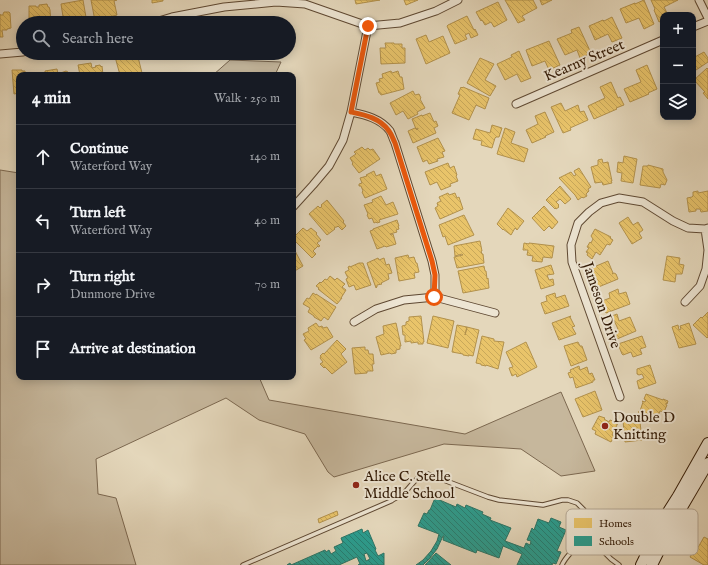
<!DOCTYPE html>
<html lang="en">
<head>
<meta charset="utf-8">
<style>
	:root { --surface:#171b24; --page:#20242c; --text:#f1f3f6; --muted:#9ea1a6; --line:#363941 }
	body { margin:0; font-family:"IM FELL English",serif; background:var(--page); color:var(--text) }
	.controls { position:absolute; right:12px; top:12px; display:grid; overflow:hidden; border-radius:8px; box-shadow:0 2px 10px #0003 }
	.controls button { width:36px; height:36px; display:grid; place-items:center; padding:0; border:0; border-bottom:1px solid var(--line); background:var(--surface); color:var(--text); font:20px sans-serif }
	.stop { position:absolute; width:12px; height:12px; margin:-9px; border:3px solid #ea580c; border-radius:50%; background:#fff }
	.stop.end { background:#ea580c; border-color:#fff; box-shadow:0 1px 4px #0008 }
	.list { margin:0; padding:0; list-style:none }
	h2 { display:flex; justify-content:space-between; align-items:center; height:52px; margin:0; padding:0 16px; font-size:17px }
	h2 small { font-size:13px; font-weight:400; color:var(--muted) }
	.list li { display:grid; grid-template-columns:26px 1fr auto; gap:12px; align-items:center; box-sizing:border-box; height:64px; padding:0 16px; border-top:1px solid var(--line) }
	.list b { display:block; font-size:15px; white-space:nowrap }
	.list p { margin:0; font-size:13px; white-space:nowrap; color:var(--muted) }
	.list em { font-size:13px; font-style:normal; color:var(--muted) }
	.icon { flex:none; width:22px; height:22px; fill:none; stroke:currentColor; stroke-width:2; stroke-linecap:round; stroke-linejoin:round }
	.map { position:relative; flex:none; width:708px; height:565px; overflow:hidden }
	.search { position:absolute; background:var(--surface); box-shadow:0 2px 10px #0003; left:16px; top:16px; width:280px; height:44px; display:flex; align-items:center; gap:10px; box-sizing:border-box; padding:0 14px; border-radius:22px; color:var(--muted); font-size:15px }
	.panel { position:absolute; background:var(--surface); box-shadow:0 2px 10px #0003; left:16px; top:72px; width:280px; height:308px; border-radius:8px }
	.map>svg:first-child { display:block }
	.grass { fill:#c6b79c; stroke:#7c6850 }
	.homes { fill:url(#homes-back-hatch); stroke:#b2914c }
	.schools { fill:url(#schools-back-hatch); stroke:#2c7566; fill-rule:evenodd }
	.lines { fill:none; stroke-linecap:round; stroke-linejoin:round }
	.service-casing { stroke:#5e4832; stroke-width:5.5 }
	.minor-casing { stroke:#5e4832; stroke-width:9 }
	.secondary-casing { stroke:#311905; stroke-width:12 }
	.service { stroke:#ede5d3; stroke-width:3.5 }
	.minor { stroke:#ede5d3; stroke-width:7 }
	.secondary { stroke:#ede5d3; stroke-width:10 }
	.route { stroke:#ea580c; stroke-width:5 }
	.poi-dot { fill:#8f2418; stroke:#ede5d3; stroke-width:1.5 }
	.labels { text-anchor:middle; stroke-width:4; stroke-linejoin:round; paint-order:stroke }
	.street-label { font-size:15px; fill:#311905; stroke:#ede5d3 }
	.poi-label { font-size:15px; fill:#311905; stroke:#ede5d3; text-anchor:start }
	.key { fill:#ede5d3; stroke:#b5a895; stroke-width:1 }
	.key-label { font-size:11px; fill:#311905 }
</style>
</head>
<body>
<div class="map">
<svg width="708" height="565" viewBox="0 0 708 565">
	<defs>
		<pattern id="homes-back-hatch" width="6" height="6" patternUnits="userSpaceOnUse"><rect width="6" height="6" fill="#e9c46a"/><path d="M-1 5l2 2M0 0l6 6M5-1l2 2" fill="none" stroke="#c8a85a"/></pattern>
		<pattern id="schools-back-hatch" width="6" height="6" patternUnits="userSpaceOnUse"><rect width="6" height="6" fill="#2a9d8f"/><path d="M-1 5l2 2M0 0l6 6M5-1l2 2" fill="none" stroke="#257f73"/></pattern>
	</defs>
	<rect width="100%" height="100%" fill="#e4d7bb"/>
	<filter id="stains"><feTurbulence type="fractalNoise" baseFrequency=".005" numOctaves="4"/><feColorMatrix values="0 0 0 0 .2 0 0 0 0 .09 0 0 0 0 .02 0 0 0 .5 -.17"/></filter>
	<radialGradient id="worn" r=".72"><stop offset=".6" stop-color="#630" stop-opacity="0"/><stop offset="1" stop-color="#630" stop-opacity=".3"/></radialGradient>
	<path class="grass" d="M 230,60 L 281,62 L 275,75 L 213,75 Z
		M 0,170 L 19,173 L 19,377 L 259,377 L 269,400 L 465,434 L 561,392 L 595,471 L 561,476 L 521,449 L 444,444 L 334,477 L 328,472 L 305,434 L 259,420 L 226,398 L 96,459 L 98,494 L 116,498 L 136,565 L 0,565 Z"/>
	<path class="homes" d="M 83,0 L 87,23 L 64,23 L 61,4 Z
		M 91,0 L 117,0 L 114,1 L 117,15 L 109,17 L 109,18 L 95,21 Z
		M 152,0 L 163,0 L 163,1 L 152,3 Z
		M 355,0 L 380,0 L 356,4 Z
		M 404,0 L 418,0 L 406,5 Z
		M 505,0 L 533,0 L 537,8 L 522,16 L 525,20 L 518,23 Z
		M 540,0 L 552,0 L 542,5 Z
		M 644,0 L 654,24 L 644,29 L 639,18 L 626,23 L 620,9 L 635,3 L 635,4 Z
		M 651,0 L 678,0 L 664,7 L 668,15 L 663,15 L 663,20 L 659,22 L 654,10 L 655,9 Z
		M 498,2 L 507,20 L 494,27 L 491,22 L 485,25 L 482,20 L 481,21 L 476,12 Z
		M 47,4 L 48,7 L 49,7 L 50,10 L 51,23 L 29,23 L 29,6 L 36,6 L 36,7 L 39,7 L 39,5 Z
		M 4,12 L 9,12 L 10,13 L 11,28 L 7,29 L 7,30 L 2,30 L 3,37 L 0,37 L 0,14 L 0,15 L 3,15 L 3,14 Z
		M 467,16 L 474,30 L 475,29 L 478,35 L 471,38 L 469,33 L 465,35 L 467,39 L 455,44 L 447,26 L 448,25 Z
		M 612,17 L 622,38 L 612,42 L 608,34 L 595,40 L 589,26 L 603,20 L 604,21 Z
		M 579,27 L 591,53 L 580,58 L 577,50 L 565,55 L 557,39 L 572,33 L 571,30 Z
		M 426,35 L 429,42 L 443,36 L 450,53 L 426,64 L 416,39 Z
		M 549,41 L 560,65 L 549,70 L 545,61 L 532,66 L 526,50 Z
		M 385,43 L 394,43 L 394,44 L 402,44 L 402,48 L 405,48 L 405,63 L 381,64 L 380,48 L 386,48 Z
		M 519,51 L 531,78 L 521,82 L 517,74 L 505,80 L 497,64 L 512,57 L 511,55 Z
		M 704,52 L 708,58 L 708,62 L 693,72 L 693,58 Z
		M 114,53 L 137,53 L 142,73 L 134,75 L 120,75 Z
		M 147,53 L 172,53 L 148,59 Z
		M 480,58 L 494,64 L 485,80 L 496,86 L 490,96 L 467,83 Z
		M 91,63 L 92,68 L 96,67 L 95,66 L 100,65 L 101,67 L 102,66 L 103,75 L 80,75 L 78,65 Z
		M 647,65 L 657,89 L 648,93 L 649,94 L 630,102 L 624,89 L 641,82 L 636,70 Z
		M 707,68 L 708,69 L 708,99 L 703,93 L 705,92 L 694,80 Z
		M 57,69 L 58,74 L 66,71 L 68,72 L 68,75 L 45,75 L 45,71 Z
		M 12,70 L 22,70 L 22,71 L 25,71 L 25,75 L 19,75 L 19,93 L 14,94 Z
		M 391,71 L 392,73 L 398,71 L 400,77 L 402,77 L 404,89 L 381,95 L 380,93 L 379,93 L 376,83 L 380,82 L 379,79 L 383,78 L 382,74 Z
		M 611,82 L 618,98 L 620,97 L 624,105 L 616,108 L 617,109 L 594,119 L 588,106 L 605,98 L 600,87 Z
		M 461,87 L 462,88 L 463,87 L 489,98 L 485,109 L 476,105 L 469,120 L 452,113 L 460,95 L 458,94 Z
		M 413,91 L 415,95 L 419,94 L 421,98 L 420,99 L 425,108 L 417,112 L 418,114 L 408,119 L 403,111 L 396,115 L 390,103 Z
		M 561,103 L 565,111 L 578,105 L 580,112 L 584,111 L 588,120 L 570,128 L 571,130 L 563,133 L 551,107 Z
		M 545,112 L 554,132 L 545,136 L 546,137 L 532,143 L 526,130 L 538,124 L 535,116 Z
		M 430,113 L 434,122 L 436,121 L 438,126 L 434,128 L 436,133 L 413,143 L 408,131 L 415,128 L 417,130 L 418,129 L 418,128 L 416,129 L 412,119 L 422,115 L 422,116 Z
		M 492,125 L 502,128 L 499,137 L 496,137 L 495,138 L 492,148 L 481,145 L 482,141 L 473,139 L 476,129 L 490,133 Z
		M 505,128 L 515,132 L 511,143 L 528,149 L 524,162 L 497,154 Z
		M 438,138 L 445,151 L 442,152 L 444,157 L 437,159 L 438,161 L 429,164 L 427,160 L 423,162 L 417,147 Z
		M 362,147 L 365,150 L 368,148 L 370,150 L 373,149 L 380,159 L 359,173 L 352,164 L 353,163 L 350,158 L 356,154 L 354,152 Z
		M 624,156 L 637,159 L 633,183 L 621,181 L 622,173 L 617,172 L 618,162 L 623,163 Z
		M 602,159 L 603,163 L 608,162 L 612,181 L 611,181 L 612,183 L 603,185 L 602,182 L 595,183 L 591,167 L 598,165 L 598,160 Z
		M 448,163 L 450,168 L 454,166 L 457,175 L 456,176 L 458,181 L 450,184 L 451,186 L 441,190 L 437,182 L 430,185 L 425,172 Z
		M 648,165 L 663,169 L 663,172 L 667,180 L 665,185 L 661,184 L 660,188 L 640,185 L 643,166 L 648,166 Z
		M 579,168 L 591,187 L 588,189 L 589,191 L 586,194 L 587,196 L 583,198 L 582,197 L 578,200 L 575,195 L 559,178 L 571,172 L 574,176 L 576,175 L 574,171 Z
		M 374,171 L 376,176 L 381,174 L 387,189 L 365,198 L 362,192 L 363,191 L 361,186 L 359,186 L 359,184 L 362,183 L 360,178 L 367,176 L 366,175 Z
		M 560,186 L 571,199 L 565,204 L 560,199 L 556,202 L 559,205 L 558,206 L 559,207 L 556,209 L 555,208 L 555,209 L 546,200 Z
		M 698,191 L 698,193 L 708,191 L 708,211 L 701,212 L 700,209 L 696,209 L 696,211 L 689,212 L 687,198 L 692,197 L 693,196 L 693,192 Z
		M 448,193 L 449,195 L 455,193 L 457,198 L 459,197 L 463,209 L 440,219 L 435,208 L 438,206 L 437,203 L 441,201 L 439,197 Z
		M 381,196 L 386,205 L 393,202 L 398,214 L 379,220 L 380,222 L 377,223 L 376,222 L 374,223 L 372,218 L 369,219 L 367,215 L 368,214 L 364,205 L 373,202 L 372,200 Z
		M 327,200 L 344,221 L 343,222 L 346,226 L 342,230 L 338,226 L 337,227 L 336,227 L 334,228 L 335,229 L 327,235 L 309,214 L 318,206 L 320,208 L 322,206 L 321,205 Z
		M 544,206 L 558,222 L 552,229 L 549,226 L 544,231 L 532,218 Z
		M 508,208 L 524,221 L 517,230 L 515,228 L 511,235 L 503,229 L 503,230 L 497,224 Z
		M 464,215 L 474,235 L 448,245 L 445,236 L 443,237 L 439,225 Z
		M 628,217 L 633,225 L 638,222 L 643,230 L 639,233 L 642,238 L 632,244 L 619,223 Z
		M 397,220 L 399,226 L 398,226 L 399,229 L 396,230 L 397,232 L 390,234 L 391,235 L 393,234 L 396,244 L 386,247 L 385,246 L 377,249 L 370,231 L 373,230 L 373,229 Z
		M 303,228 L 307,231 L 311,228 L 317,233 L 316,234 L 321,240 L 317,243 L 320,246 L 318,247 L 318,246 L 313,251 L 316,254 L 312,258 L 293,239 L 293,238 Z
		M 595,229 L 611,237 L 610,238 L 613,240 L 610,245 L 607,244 L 600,255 L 596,252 L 592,259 L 587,255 L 588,253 L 586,252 L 589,248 L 587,247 L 590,242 L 591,243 L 593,239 L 591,236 Z
		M 480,241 L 482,251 L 481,251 L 482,254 L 483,254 L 484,263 L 457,268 L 454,257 L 463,255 L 462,254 L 455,256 L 454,246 Z
		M 524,243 L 529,244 L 529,243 L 554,246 L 552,258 L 543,257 L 542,262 L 532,261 L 533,256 L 527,255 L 528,250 L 523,250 Z
		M 293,247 L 303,266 L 293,272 Z
		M 408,255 L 409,258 L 414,257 L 416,263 L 417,263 L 419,272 L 414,273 L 415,278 L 399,281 L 395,258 Z
		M 667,256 L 680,258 L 679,264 L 684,265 L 682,274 L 676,274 L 675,282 L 663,280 Z
		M 378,258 L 379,260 L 384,258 L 386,265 L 389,264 L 392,273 L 388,274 L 389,279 L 381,283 L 382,284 L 377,285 L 377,287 L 376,288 L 367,263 Z
		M 608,261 L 613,273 L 612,274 L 614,273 L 616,274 L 618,279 L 596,288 L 589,269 Z
		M 359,263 L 363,263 L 371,285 L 356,290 L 354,285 L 349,287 L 346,279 L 348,278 L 345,272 L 349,270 L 348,267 L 350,266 L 350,267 Z
		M 551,265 L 554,274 L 547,275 L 549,280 L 553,279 L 554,285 L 541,289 L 535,270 Z
		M 484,266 L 485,271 L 486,271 L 487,279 L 488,278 L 489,288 L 463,293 L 458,271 Z
		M 330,276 L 335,280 L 337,278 L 345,284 L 342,287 L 346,290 L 341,298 L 342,298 L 337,304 L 318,289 L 319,288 L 316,286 L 320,282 L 321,283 L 325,279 L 327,280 Z
		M 618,289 L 619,294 L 626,292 L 630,304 L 606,313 L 602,301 L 610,298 L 609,293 Z
		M 313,293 L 316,295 L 316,294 L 336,307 L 328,320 L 324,317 L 321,321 L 314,317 L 314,316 L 308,312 L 310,308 L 303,304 L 307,298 L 309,299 Z
		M 555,293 L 556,298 L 565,295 L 569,306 L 545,314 L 541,303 L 547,301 L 546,296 Z
		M 708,312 L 708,337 L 707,338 L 693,325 L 701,317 L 702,318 Z
		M 617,314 L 619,321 L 630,317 L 636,331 L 617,339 L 614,331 L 618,329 L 612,316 Z
		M 421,316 L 424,342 L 423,342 L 423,344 L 418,344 L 418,342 L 411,343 L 411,341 L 405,342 L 405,335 L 403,335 L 402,326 L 406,325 L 406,322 L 409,321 L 409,317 Z
		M 433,316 L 454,321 L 448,348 L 427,343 Z
		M 571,316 L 570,317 L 574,325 L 575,326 L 572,327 L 576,334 L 559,340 L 552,323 Z
		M 316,323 L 319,327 L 322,326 L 323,328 L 327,327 L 333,337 L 311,350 L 304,340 L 306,339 L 303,334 L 309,331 L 308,328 Z
		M 396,323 L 401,346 L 400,346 L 400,349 L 396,350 L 396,353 L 391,354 L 390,353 L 381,355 L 376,337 L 384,334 L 383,326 Z
		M 689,323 L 696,344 L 679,348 L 672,327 L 678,325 L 679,330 L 681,329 L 680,326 Z
		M 457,325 L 467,327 L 465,335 L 467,327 L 479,330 L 473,356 L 469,355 L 469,356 L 463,355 L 463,354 L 452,352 Z
		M 482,336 L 494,339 L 494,341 L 504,342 L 498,369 L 486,365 L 486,366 L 481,365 L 481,364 L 476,363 Z
		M 642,336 L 646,347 L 640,349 L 642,354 L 633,357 L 631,352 L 623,355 L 622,354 L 618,344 Z
		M 337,340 L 346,349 L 341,354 L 347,362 L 332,374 L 325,367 L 324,368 L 320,364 L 323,362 L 320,358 L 321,356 L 320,356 L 323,353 L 324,354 Z
		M 526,342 L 537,367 L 517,377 L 516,374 L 512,376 L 509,368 L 513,367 L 506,352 Z
		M 578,342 L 580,346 L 582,346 L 587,360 L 571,366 L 564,346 Z
		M 365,347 L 365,350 L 368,350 L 369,354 L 373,354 L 374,364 L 372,364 L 373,371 L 367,371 L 367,373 L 355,374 L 352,348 Z
		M 650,365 L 656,383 L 639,389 L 637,381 L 644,378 L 642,374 L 639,375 L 637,374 L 637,369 Z
		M 579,366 L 580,370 L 587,367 L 589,374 L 592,373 L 595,380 L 593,380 L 593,382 L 576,388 L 573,377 L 570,378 L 568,373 L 571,372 L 570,370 Z
		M 595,391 L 602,410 L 583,417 L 575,399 Z
		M 646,394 L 663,400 L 663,399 L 668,401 L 667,404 L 666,403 L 666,405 L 667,405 L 664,412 L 660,411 L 657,418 L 638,412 L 640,411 L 643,402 L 642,401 L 645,402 L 646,400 L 644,399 Z
		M 599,416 L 605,418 L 604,419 L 609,422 L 610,420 L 618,423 L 612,435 L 614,436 L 611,442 L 595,434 L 596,431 L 592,429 Z
		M 632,419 L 633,423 L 640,422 L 642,440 L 625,442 L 623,421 Z
		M 337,511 L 338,515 L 319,523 L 318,519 Z
		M 704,537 L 708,539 L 708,565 L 704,565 L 690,557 L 694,550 L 696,551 Z"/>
	<path class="schools" d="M 435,498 L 456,507 L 457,504 L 465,508 L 466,505 L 483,512 L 482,514 L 491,518 L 490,520 L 511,528 L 505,541 L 524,548 L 526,543 L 530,545 L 531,541 L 527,540 L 532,528 L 534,530 L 538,519 L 549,523 L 551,518 L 561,522 L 559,527 L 566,530 L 557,551 L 561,552 L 556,564 L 553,563 L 552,565 L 517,565 L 522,554 L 503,546 L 499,558 L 477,550 L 476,553 L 443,540 L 444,536 L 443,536 L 437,549 L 430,558 L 423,565 L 416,565 L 423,560 L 431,551 L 437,541 L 439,534 L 418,526 L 424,513 L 427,514 L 429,510 L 430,510 Z
		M 362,529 L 363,533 L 368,530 L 376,549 L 375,550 L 378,556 L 384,553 L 384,565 L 358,565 L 360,564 L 357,557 L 339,565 L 287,565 L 290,563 L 291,565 L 325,550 L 326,552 L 329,550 L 331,554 L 336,551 L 334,547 L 343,543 L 341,538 ZM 367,553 L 370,559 L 366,561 L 364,554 Z
		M 436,553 L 451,565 L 425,565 Z"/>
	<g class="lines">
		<g class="service-casing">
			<path id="service" d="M 574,550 L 592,548 L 600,549
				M 243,565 L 391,501 C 395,498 401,496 405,492 C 412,485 417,475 428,474 L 488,497 L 499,500 L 543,505 L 562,500 L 568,500 L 577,503 L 584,510 L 587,518 L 588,527 L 601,549 L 611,559 L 619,565
				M 562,565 C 565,558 569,555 574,549 C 580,543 585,535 588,527"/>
		</g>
		<g class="minor-casing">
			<path id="minor" d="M 699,0 L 708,18
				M 152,23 L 172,17 L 224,7 L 276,2 L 305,4 L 368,26 L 400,23 L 436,11 L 458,0
				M 693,27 L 708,21
				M 0,54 L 23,52
				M 516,104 L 663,40
				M 351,112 C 365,115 380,118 390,131 C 392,135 393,139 395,143 L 432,261 L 435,275 L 435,297
				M 293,207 L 313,185 L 329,166 L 343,140 L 351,112 L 368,26
				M 685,302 L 700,286 L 706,269 L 708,250 L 705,229
				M 354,322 L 376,309 L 404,300 L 435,297 L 495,313
				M 620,397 L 572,262 L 571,245 L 578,223 L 589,212 L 601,203 L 619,198 L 643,202 L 673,221 L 688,228 L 705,229 L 708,228"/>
		</g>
		<g class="secondary-casing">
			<path id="secondary" d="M 641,565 L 664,518 L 678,496 L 708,443
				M 652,565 L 674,521 L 708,463"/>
		</g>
		<use href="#service" class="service"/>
		<use href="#minor" class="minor"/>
		<use href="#secondary" class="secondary"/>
	</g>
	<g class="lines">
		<path class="route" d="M 368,26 L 351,112 C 365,115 380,118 389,131 C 392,135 393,139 395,143 L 432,261 L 435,275 L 434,297"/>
	</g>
	<g class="poi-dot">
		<circle cx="605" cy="426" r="4"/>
		<circle cx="356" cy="485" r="4"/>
	</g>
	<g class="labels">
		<g class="street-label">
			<text transform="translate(584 60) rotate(-23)" y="5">Kearny Street</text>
			<text transform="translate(602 305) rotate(71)" y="5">Jameson Drive</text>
		</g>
		<g class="poi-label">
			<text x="613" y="422">Double D<tspan x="613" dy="17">Knitting</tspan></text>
			<text x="364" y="481">Alice C. Stelle<tspan x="364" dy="17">Middle School</tspan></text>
		</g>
	</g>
	<rect x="566" y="509" width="132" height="46" rx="6" class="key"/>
	<rect x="574" y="518" width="18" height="10" fill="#e9c46a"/>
	<rect x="574" y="536" width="18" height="10" fill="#2a9d8f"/>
	<g class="key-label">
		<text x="599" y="527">Homes</text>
		<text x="599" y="545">Schools</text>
	</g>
	<rect width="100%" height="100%" filter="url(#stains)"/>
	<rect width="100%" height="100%" fill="url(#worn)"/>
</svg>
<div class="controls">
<button>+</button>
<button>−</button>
<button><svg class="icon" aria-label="layers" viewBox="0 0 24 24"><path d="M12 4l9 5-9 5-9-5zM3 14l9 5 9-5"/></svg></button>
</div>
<div class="stop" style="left:434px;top:297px"></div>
<div class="stop end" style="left:368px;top:26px"></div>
<div class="search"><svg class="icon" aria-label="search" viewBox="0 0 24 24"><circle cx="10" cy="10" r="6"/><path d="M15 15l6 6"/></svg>Search here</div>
<section class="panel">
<h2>4 min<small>Walk · 250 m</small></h2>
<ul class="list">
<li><svg class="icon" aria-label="ahead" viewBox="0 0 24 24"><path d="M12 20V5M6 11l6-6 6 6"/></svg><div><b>Continue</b><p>Waterford Way</p></div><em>140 m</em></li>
<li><svg class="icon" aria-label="left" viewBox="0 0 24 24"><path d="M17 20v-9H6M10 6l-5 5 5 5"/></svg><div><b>Turn left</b><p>Waterford Way</p></div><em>40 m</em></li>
<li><svg class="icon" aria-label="right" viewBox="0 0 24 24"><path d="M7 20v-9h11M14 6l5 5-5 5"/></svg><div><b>Turn right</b><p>Dunmore Drive</p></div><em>70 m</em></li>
<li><svg class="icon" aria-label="arrive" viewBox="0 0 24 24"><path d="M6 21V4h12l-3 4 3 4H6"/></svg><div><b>Arrive at destination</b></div></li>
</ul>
</section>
</div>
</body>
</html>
